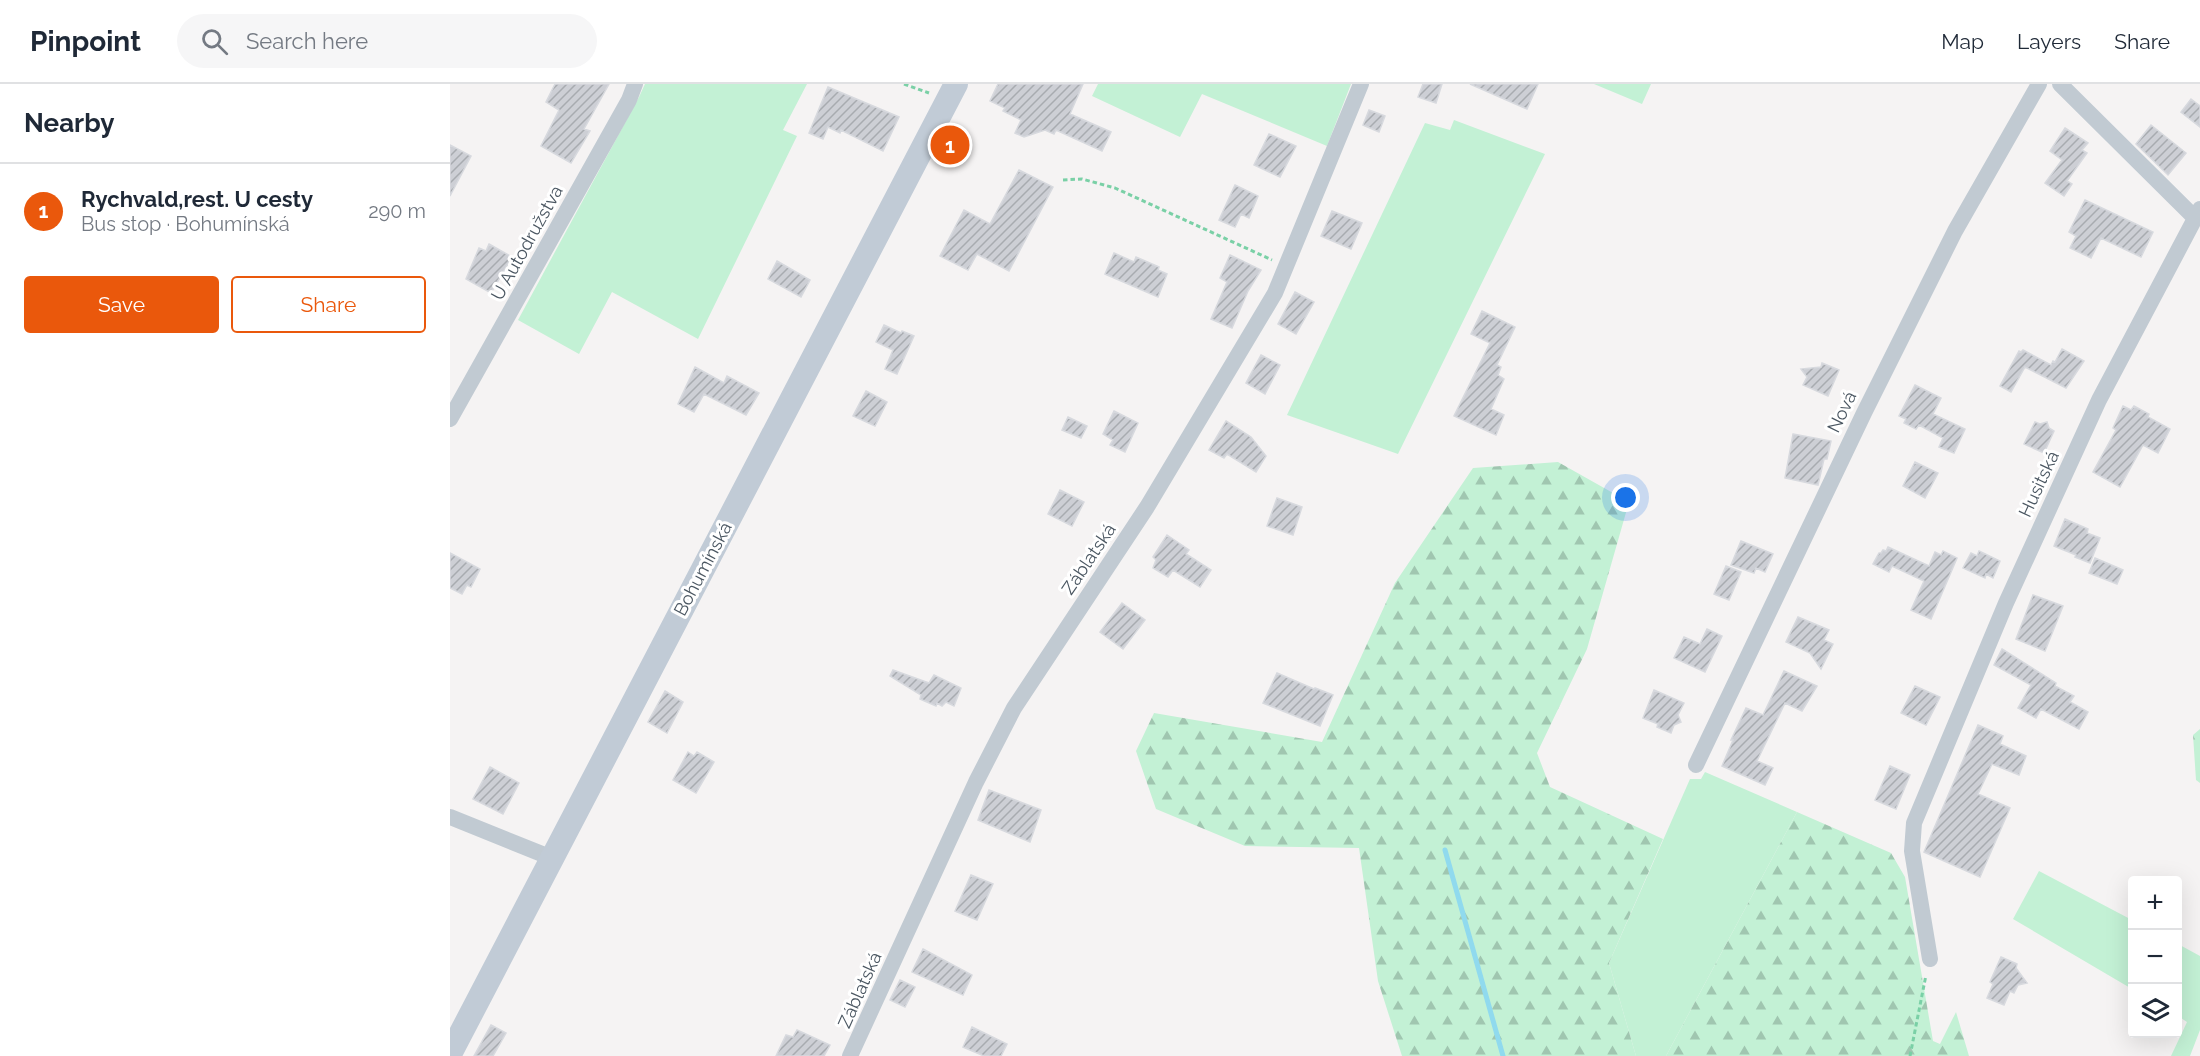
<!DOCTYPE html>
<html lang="en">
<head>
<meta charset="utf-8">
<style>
	:root { --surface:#fff; --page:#f6f6f7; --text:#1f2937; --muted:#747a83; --line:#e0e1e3; --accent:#ea580c }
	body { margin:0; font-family:Raleway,sans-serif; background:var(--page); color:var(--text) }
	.controls { position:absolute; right:18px; bottom:18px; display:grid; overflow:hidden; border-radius:6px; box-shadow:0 6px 24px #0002 }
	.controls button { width:54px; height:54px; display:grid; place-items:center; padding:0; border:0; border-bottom:2px solid var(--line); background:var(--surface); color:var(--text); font:30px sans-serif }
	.you { position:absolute; left:1176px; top:414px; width:21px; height:21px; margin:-15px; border:4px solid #fff; border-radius:50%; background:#1a73e8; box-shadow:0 0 0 9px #1a73e833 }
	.badge { display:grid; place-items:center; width:39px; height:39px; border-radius:50%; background:var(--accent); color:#fff; font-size:20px; font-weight:700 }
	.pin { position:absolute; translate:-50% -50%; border:3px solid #fff; box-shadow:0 2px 6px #0006 }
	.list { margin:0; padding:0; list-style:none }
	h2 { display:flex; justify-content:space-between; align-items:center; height:78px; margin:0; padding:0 24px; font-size:26px }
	h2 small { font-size:20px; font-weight:400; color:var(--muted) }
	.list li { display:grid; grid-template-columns:39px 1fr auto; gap:18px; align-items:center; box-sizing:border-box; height:96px; padding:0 24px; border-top:2px solid var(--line) }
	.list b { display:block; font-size:22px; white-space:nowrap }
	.list p { margin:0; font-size:20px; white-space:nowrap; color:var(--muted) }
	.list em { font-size:20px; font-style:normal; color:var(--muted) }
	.actions { display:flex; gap:12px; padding:18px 24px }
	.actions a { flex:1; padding:14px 0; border:2px solid var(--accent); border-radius:6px; text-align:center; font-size:21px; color:var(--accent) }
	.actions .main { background:var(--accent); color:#fff }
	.icon { flex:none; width:33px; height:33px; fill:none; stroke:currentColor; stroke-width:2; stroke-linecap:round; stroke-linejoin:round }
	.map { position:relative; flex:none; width:1750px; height:972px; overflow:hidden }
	header { display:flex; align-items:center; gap:36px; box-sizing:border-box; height:84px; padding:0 30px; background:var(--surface); border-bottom:2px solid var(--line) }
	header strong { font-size:28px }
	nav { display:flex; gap:33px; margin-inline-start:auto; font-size:21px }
	.search { width:420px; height:54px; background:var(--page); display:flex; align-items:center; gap:15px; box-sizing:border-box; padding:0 21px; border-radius:33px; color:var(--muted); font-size:22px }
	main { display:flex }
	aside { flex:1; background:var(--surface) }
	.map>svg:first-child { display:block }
	.green { fill:#c3f1d5 }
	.forest { fill:url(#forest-firs) }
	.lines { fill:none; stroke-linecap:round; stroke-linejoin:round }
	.stream { stroke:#90daee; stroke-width:5 }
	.building { fill:url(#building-hatch); stroke:#d7d9de; stroke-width:1.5 }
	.path { stroke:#7ad0a6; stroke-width:3; stroke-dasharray:4.5 3; stroke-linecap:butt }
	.minor { stroke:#c1cad2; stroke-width:16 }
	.secondary { stroke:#c1cbd6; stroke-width:24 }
	.labels { text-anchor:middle; stroke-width:6; stroke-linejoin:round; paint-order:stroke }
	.street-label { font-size:18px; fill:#4a5661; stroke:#fff }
</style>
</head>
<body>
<header>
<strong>Pinpoint</strong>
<div class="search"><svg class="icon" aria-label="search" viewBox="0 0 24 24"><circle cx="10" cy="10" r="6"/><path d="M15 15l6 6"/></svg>Search here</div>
<nav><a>Map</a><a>Layers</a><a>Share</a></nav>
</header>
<main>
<aside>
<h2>Nearby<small></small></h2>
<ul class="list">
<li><span class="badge">1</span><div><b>Rychvald,rest. U cesty</b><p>Bus stop · Bohumínská</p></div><em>290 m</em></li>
</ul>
<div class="actions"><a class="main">Save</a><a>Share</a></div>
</aside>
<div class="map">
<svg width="1750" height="972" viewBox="0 0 1750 972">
	<defs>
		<pattern id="forest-firs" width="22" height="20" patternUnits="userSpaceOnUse" patternTransform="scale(1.5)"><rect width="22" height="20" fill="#c3f1d5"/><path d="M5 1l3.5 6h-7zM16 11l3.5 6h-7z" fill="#a0c6b0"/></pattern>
		<pattern id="building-hatch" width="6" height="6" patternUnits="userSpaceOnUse" patternTransform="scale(1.5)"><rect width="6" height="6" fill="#cdcfd5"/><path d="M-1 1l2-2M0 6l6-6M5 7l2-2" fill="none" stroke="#a8abb0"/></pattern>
	</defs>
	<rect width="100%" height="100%" fill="#f5f3f3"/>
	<path class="green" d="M 195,0 L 357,0 L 333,46 L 347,52 L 248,255 L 162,208 L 129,270 L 68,236 L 189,13 Z
		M 648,0 L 901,0 L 877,62 L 752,10 L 730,53 L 642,12 Z
		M 1144,0 L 1201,0 L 1192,20 Z
		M 1004,36 L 1095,70 L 948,370 L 837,331 L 975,39 L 1000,46 Z
		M 1255,688 L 1347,728 L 1216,972 L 1186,972 L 1159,879 L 1240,695 L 1251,695 Z
		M 1589,787 L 1682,836 L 1682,905 L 1563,835 Z
		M 1728,860 L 1750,872 L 1750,946 L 1740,972 L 1721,972 L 1737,938 L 1728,932 Z"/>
	<path class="forest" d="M 1108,378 L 1179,418 L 1137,565 L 1087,669 L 1100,703 L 1213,755 L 1159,879 L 1186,972 L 952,972 L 928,897 L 909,764 L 795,762 L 706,725 L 686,667 L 704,629 L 872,658 L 945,499 L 1023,384 Z
		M 1750,645 L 1750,699 L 1746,696 L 1743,651 Z
		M 1347,728 L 1441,769 L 1455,793 L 1483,957 L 1490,960 L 1506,928 L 1519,972 L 1216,972 Z"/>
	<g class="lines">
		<path class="stream" d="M 995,766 L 1053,972"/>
	</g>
	<path class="building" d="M 105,0 L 159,0 L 134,45 L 140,47 L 121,79 L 91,62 L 109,26 L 96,18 Z
		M 548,0 L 633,0 L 620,30 L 661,48 L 652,67 L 606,46 L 604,50 L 595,46 L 574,53 L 565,49 L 571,36 L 553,27 L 555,24 L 540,17 Z
		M 973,0 L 992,0 L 986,19 L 968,13 Z
		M 1020,0 L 1088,0 L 1077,25 Z
		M 378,3 L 449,33 L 433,67 L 391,46 L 390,49 L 378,43 L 373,55 L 359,49 Z
		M 1741,15 L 1750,22 L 1750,43 L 1731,28 Z
		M 919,26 L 935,32 L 929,48 L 913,41 Z
		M 1701,41 L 1736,69 L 1718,91 L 1686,60 Z
		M 1615,44 L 1638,59 L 1632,66 L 1637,69 L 1617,97 L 1622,100 L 1614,112 L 1595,99 L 1612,76 L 1600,67 Z
		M 819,50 L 846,62 L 830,93 L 804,81 Z
		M 0,61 L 21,72 L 0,112 Z
		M 569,86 L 603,103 L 559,187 L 527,170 L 518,186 L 490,172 L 514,126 L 540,140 Z
		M 785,101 L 808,112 L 799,134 L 791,130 L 785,143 L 769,136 Z
		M 1635,116 L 1703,148 L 1691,173 L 1651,154 L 1641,174 L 1620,164 L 1626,152 L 1619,148 Z
		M 882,127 L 912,139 L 901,165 L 871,152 Z
		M 39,160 L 62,173 L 41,209 L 16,195 L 29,164 L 36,167 Z
		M 664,169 L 684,178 L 686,173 L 709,183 L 708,186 L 717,190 L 708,213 L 655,190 Z
		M 780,171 L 811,186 L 798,207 L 782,244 L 761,235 L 777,198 L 770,194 Z
		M 327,177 L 360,196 L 351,213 L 318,195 Z
		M 845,208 L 864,218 L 846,250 L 828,240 Z
		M 1032,227 L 1065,243 L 1047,281 L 1051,283 L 1048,291 L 1054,295 L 1041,325 L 1054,331 L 1046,351 L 1004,332 L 1040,259 L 1021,250 Z
		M 434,241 L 451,249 L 452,247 L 464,252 L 447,290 L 435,285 L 443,266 L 426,258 Z
		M 1612,265 L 1634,277 L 1616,304 L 1575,283 L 1561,308 L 1550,302 L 1569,267 L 1571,268 L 1573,266 L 1601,281 L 1603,277 L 1605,278 Z
		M 811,271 L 830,281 L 815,310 L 796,299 Z
		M 1372,279 L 1389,286 L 1378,312 L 1353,301 L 1357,293 L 1351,285 L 1371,283 Z
		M 245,283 L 274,299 L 277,292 L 309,309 L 296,331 L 254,310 L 244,328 L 228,320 Z
		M 1465,301 L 1491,314 L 1483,330 L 1515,345 L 1504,369 L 1489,363 L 1493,354 L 1469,341 L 1466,345 L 1454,339 L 1456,335 L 1449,332 Z
		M 416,307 L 437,318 L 425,342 L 403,332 Z
		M 1673,322 L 1681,326 L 1684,322 L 1699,330 L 1698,333 L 1720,345 L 1708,369 L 1693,361 L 1670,403 L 1643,388 L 1666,346 L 1663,344 Z
		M 664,327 L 688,339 L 675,368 L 660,361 L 663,356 L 653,350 Z
		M 618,333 L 637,342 L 631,354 L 612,346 Z
		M 776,337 L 801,353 L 816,372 L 806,388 L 777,370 L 774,374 L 759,366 Z
		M 1585,338 L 1590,340 L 1597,338 L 1599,344 L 1604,347 L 1594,369 L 1574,360 Z
		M 1343,350 L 1381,357 L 1377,375 L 1374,375 L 1368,401 L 1335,394 Z
		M 1465,378 L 1488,389 L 1475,414 L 1453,402 Z
		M 610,406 L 634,418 L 622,442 L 598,430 Z
		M 827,414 L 852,423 L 843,451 L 817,442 Z
		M 1615,435 L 1638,445 L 1637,449 L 1650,454 L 1640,479 L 1625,473 L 1626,471 L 1604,462 Z
		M 717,451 L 739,466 L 736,470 L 761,486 L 750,503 L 723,486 L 718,493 L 703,484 L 706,476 L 703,473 Z
		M 1291,457 L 1323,470 L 1315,488 L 1306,484 L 1304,489 L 1281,481 Z
		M 1438,463 L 1479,482 L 1485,468 L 1491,471 L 1493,467 L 1507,474 L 1481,535 L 1461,526 L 1474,497 L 1442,482 L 1439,488 L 1423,480 L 1429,469 L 1431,469 L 1433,466 L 1436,467 Z
		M 1529,467 L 1550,477 L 1543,494 L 1536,490 L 1535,494 L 1513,484 L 1521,469 L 1527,472 Z
		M 0,469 L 30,485 L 21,503 L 17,501 L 12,510 L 0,504 Z
		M 1645,474 L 1673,486 L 1667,500 L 1639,489 Z
		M 1276,482 L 1291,488 L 1279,516 L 1264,510 Z
		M 1583,511 L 1613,522 L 1595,567 L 1566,555 Z
		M 672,519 L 695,536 L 673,565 L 650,548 Z
		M 1348,533 L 1379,546 L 1374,556 L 1383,560 L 1371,585 L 1360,569 L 1336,558 Z
		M 1257,545 L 1272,552 L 1255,588 L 1224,574 L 1234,553 L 1250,560 Z
		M 1552,565 L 1606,599 L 1605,602 L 1624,612 L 1620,618 L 1638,628 L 1629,645 L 1591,625 L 1586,634 L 1568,624 L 1581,601 L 1544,581 Z
		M 443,586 L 479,599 L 484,591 L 511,604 L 504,622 L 496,618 L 492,622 L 487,619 L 486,622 L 470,615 L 471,611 L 440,592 Z
		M 1334,587 L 1367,602 L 1352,627 L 1335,619 L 1307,677 L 1323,684 L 1315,701 L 1272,682 L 1283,656 L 1281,656 L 1296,624 L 1313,631 Z
		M 827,589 L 864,605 L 865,604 L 883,611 L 870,642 L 813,619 Z
		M 1465,602 L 1490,613 L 1476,641 L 1451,629 Z
		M 1204,606 L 1234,619 L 1228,631 L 1231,638 L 1224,641 L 1221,649 L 1207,643 L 1208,640 L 1193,634 Z
		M 215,607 L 233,618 L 217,649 L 198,638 Z
		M 1528,641 L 1553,652 L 1550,660 L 1576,672 L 1569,691 L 1542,680 L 1528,710 L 1560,724 L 1530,793 L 1474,768 Z
		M 238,668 L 244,672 L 247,668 L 264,678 L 246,709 L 223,696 Z
		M 1440,682 L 1460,691 L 1446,725 L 1425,716 Z
		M 40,683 L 69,699 L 53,730 L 23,715 Z
		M 539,706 L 591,726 L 580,758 L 528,736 Z
		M 521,791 L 543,800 L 527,836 L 505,827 Z
		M 473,865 L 522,891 L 513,911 L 462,888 Z
		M 1551,873 L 1567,880 L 1566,884 L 1577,899 L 1568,901 L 1564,909 L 1560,907 L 1554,921 L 1537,914 L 1543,900 L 1540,898 Z
		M 450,896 L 465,903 L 455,923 L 440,916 Z
		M 41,941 L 56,949 L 43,972 L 24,972 Z
		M 522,943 L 557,960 L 551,972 L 534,972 L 513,963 Z
		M 347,946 L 380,961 L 374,972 L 326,972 L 336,951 L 343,953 Z"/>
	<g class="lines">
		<path class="path" d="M 454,0 L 479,9
			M 613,96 L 632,95 L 665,104 L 822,176
			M 1460,972 L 1476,891"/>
		<path class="minor" d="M 1610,0 L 1744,133
			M 0,335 L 179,16 L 185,0
			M 1246,681 L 1414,329 L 1505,147 L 1589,0
			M 0,733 L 102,774
			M 1480,875 L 1462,767 L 1464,739 L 1556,519 L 1649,316 L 1750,125
			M 400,972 L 526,698 L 564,624 L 697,423 L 825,209 L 911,0"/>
		<path class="secondary" d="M 0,970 L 506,0"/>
	</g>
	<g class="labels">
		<g class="street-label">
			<text transform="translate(77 159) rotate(-61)" y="6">U Autodružstva</text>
			<text transform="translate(1392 328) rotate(-64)" y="6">Nová</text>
			<text transform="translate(1589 400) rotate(-65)" y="6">Husitská</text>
			<text transform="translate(639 475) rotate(-56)" y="6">Záblatská</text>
			<text transform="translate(253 485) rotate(-62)" y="6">Bohumínská</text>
			<text transform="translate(410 906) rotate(-66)" y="6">Záblatská</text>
		</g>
	</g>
</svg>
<div class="controls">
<button>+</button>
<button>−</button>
<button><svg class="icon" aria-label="layers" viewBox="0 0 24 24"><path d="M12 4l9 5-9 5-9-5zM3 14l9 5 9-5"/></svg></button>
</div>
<div class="you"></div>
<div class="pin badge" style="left:500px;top:61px">1</div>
</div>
</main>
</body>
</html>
